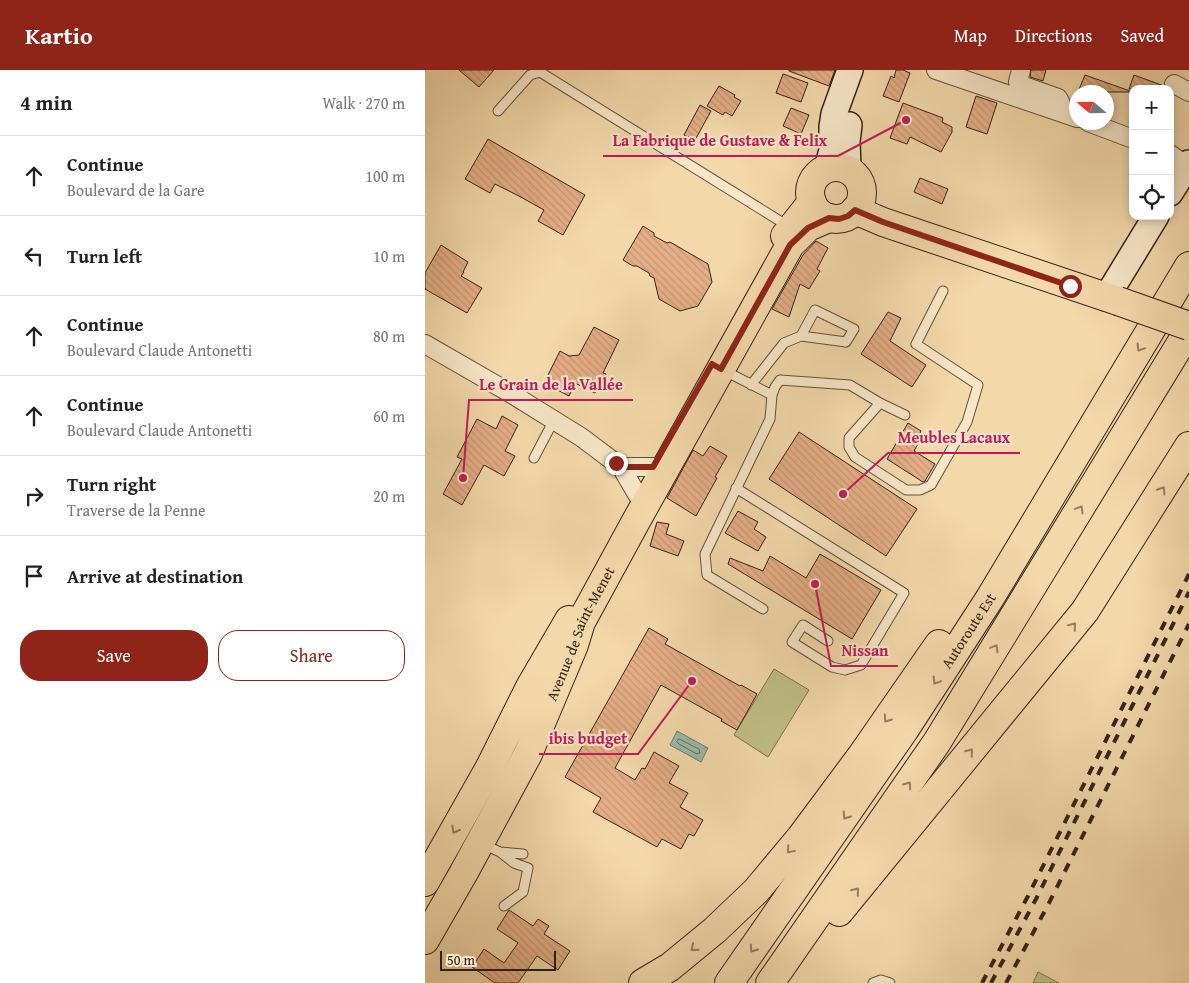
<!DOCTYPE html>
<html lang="en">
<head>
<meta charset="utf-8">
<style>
	:root { --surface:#fff; --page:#f6f6f6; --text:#222; --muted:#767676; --line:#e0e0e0; --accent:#8f2418 }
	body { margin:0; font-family:"Gentium Book Plus",serif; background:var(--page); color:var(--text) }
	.controls { position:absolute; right:15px; top:15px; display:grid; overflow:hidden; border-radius:10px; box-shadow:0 2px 8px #0003 }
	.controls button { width:45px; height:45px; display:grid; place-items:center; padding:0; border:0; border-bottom:1px solid var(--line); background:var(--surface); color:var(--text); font:25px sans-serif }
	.compass { position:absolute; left:644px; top:15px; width:45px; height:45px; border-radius:50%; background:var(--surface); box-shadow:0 2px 8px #0003; rotate:290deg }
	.scale { position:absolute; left:15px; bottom:12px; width:116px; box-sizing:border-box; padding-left:5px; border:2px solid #342219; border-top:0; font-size:14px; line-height:18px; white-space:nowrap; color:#342219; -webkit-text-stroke:4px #f7e6c8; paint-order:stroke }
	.stop { position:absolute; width:15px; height:15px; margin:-11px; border:4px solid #8f2418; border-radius:50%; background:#fff }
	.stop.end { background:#8f2418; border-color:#fff; box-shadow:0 1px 5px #0008 }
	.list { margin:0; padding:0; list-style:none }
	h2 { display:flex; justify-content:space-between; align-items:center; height:65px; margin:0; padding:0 20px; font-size:21px }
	h2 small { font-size:16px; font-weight:400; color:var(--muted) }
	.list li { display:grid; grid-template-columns:32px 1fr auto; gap:15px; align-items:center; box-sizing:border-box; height:80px; padding:0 20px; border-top:1px solid var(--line) }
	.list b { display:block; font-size:19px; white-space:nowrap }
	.list p { margin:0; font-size:16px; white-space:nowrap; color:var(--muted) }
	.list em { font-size:16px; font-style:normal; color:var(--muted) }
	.actions { display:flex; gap:10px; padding:15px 20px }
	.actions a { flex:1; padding:11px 0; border:1px solid var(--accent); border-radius:20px; text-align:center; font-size:18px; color:var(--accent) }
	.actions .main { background:var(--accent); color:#fff }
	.icon { flex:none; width:28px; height:28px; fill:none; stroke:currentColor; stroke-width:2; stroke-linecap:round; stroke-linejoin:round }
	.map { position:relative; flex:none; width:764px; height:913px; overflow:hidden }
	header { display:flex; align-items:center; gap:30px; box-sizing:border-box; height:70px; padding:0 25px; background:var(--accent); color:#fff }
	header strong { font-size:24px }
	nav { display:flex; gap:28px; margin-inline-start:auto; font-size:18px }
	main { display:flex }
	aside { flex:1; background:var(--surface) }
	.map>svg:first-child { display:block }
	.green { fill:#c0bd85; stroke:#7a704f }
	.water { fill:url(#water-ripples); stroke:#727d6f }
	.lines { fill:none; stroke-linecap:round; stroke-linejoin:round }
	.shore { stroke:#686e61; stroke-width:1 }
	.building { fill:url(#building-back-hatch); stroke:#342219 }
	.lane-casing { stroke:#64503d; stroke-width:11 }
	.street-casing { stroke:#64503d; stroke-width:20 }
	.secondary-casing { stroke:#342219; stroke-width:28 }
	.primary-casing { stroke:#342219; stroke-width:30 }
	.highway-casing { stroke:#342219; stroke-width:30 }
	.lane { stroke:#f7e6c8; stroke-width:9 }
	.street { stroke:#f7e6c8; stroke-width:18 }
	.secondary { stroke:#f7e6c8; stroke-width:25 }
	.primary { stroke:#f3d8aa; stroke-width:28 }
	.highway { stroke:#f3d8aa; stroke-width:28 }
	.rail { stroke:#342219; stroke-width:4; stroke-dasharray:9 9; stroke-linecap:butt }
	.primary-bridge-casing { stroke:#342219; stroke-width:30; stroke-linecap:butt }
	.primary-bridge { stroke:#f3d8aa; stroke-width:28 }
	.oneway { stroke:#947d62 }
	.route { stroke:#8f2418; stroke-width:6 }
	.labels { text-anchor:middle; stroke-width:4.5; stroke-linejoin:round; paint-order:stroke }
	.street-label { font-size:15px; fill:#342219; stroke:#f7e6c8 }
	.leader { fill:none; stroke:#c2185b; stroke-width:2 }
	.callout-dot { fill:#c2185b; stroke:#f7e6c8; stroke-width:2 }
	.callout-label { font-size:16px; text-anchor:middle; font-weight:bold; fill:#c2185b; stroke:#f7e6c8; stroke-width:4.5; stroke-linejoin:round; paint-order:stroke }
</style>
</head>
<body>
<header>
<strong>Kartio</strong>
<nav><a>Map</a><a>Directions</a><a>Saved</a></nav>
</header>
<main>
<aside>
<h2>4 min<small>Walk · 270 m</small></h2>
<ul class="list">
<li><svg class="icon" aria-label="ahead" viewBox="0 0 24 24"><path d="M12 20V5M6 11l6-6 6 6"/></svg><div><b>Continue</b><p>Boulevard de la Gare</p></div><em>100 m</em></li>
<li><svg class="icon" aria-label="left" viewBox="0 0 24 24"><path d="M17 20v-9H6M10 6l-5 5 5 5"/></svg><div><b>Turn left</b></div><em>10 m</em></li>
<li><svg class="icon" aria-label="ahead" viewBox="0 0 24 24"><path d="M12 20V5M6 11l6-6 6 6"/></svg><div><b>Continue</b><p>Boulevard Claude Antonetti</p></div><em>80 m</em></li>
<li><svg class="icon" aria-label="ahead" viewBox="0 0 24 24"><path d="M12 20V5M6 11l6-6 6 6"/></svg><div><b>Continue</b><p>Boulevard Claude Antonetti</p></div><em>60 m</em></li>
<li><svg class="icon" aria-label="right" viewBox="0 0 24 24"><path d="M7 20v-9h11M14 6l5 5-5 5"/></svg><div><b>Turn right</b><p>Traverse de la Penne</p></div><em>20 m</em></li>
<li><svg class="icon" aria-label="arrive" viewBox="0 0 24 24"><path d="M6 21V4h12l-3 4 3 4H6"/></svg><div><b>Arrive at destination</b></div></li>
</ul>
<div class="actions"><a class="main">Save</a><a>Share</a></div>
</aside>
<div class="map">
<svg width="764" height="913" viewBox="0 0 764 913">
	<defs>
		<pattern id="water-ripples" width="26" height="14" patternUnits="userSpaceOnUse" patternTransform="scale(1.25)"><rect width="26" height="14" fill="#9bbaa9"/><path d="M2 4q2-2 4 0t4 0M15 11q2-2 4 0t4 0" fill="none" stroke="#7f9789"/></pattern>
		<pattern id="building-back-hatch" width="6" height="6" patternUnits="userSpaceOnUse" patternTransform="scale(1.25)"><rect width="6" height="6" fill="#e5ae86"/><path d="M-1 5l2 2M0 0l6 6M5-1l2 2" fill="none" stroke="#c59573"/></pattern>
	</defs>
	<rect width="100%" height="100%" fill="#f3d8aa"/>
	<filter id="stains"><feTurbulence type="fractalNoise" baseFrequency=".004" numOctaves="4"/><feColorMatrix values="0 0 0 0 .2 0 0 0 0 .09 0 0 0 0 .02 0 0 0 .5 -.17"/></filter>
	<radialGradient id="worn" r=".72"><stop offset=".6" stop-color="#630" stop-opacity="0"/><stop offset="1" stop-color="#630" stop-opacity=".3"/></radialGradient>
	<path class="green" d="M 349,599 L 384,620 L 343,687 L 309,665 Z
		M 613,902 L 634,913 L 608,913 Z"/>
	<path class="water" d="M 252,661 L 283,678 L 276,692 L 245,675 Z"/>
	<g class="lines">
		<path class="shore" d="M 254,669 L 274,679 L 275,683 L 272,684 L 254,674 L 252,672 Z"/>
	</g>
	<path class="building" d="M 34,0 L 69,0 L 54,17 Z
		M 364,0 L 410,0 L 404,16 L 364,1 Z
		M 471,0 L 478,0 L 485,3 L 474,32 L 458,26 L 466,6 L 469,8 Z
		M 606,0 L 621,0 L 618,11 L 605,7 Z
		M 358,4 L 383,13 L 376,32 L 351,23 Z
		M 660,5 L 705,21 L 705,22 L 653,22 Z
		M 709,5 L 739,16 L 740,19 L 704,19 Z
		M 294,16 L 310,25 L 309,27 L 316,31 L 307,46 L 300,42 L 298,45 L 282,36 Z
		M 551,26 L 572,33 L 562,64 L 541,57 Z
		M 478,33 L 518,48 L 517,52 L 527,57 L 527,62 L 516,82 L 485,67 L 482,74 L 465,68 Z
		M 275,35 L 286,41 L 270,70 L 259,65 Z
		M 366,38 L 384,45 L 376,64 L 358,56 Z
		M 63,69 L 160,125 L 138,165 L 113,151 L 119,140 L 94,126 L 70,114 L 65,123 L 40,109 Z
		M 495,108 L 523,119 L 517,134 L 489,122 Z
		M 218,156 L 229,163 L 229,166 L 242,173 L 245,172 L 283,194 L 287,212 L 273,236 L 255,241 L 234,229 L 229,208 L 225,206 L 224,203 L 212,196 L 208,196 L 198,190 Z
		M 391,171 L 403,178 L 392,199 L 395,201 L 384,219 L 375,214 L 364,247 L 347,239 L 378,185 Z
		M 16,175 L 43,192 L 38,202 L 39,202 L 36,206 L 57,218 L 42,243 L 0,219 L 0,203 Z
		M 463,242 L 476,248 L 465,271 L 501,295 L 487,317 L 436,284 Z
		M 169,257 L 194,270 L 178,303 L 181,304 L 170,323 L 150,313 L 144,326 L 119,313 L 135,281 L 144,286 L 154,285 Z
		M 77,346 L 93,355 L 80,381 L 90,386 L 79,406 L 59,395 L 37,435 L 18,424 L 37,389 L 32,387 L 52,349 L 71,359 Z
		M 483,353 L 496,361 L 495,363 L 498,365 L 489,381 L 510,394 L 500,411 L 498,412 L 462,389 Z
		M 374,362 L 492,439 L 461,486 L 344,409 Z
		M 285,376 L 302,386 L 290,407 L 292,408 L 271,446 L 242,428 L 268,380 L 278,386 Z
		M 313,441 L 333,452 L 329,459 L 341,467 L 333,481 L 300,463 Z
		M 232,452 L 244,454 L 241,464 L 259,471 L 253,486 L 225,476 Z
		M 395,484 L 456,520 L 427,569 L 303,494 L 305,488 L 338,501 L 345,486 L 381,508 Z
		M 224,558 L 243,569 L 240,574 L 315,616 L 316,615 L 332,624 L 312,660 L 296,651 L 297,649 L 236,615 L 190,698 L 210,710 L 217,698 L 220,699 L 229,682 L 254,696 L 244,713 L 263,723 L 255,737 L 278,750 L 269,766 L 264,764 L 256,779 L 237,769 L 232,777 L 168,742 L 176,728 L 140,707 Z
		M 84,840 L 108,856 L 113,849 L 124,856 L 119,864 L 145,881 L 133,900 L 112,886 L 93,913 L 70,913 L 47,897 L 59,879 L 79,893 L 93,873 L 72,859 Z"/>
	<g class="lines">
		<g class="lane-casing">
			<path id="lane" d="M 73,41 L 105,5 L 115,2 L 363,156
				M 298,300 L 347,325 L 345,349 L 280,484 L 282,505 L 338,539
				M 326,315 L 359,273 L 376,266 L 421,272 L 429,259 L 390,240 L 376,266
				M 347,325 L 350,317 L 355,310 L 425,315 L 455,333 L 424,368 L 424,377 L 430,387 L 481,420 L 495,420 L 506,415 L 542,352 L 553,315 L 491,274 L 518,221
				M 455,333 L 480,345
				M 109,388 L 129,350
				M 311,418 L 479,523 L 436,595 L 420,600 L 407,597 L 367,572 L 378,555 L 403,571
				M 58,774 L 75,782 L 89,793 L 103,798 L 98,822 L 79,836
				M 75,782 L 98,784
				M 448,913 L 456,910 L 465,913"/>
		</g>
		<g class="street-casing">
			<path id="street" d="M 511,0 L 652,48
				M 596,0 L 593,12 L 596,15 L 633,28 C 637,34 637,36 634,42
				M 749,14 L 764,22
				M 663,52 L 708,69
				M 745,84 L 762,96
				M 0,274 L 85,323 L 156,367 L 196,397 L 213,426
				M 196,397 L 228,397"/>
		</g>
		<g class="secondary-casing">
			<path id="secondary" d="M 402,99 L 407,80 L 407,57 L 409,44 L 425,0
				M 423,99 L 422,71 L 424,55
				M 745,123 L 764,93
				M 681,228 L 731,146"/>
		</g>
		<g class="primary-casing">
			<g id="primary">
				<circle cx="411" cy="123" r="26"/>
				<path d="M 430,140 L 458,152 L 693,231"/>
				<path d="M 360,166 L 387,132"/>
				<path d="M 0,812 L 65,697 L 105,617 L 144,550"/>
				<path id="s1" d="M 0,870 L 38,804 L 103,684 L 149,575 L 156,552 L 210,453 L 365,175 L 383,157 L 404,148"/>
			</g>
		</g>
		<g class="highway-casing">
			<g id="highway">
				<path d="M 414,842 L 660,541 L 764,376"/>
				<path d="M 218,913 L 245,897 L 290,860 L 331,821 L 376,767 L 437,685 L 514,574"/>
				<path id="s2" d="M 304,913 L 480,659 L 565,528 L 764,196"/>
				<path d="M 345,913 L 512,672 L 764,260"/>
			</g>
		</g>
		<use href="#lane" class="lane"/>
		<use href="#street" class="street"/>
		<use href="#secondary" class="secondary"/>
		<use href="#primary" class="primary"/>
		<use href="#highway" class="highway"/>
		<path class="rail" d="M 557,913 L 603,826 L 764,504
			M 566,913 L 611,829 L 764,522
			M 581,913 L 623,835 L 764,554"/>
		<g class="primary-bridge-casing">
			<path id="primary-bridge" d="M 693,231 L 764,256"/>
		</g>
		<use href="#primary-bridge" class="primary-bridge"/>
	</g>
	<defs><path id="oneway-chevron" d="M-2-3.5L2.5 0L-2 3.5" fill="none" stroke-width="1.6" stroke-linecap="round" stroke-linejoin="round" transform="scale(1.25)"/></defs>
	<g class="oneway">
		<use href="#oneway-chevron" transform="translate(715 278) rotate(121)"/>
		<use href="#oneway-chevron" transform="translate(737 420) rotate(-58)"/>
		<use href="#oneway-chevron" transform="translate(655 439) rotate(-59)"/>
		<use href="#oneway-chevron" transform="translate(648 556) rotate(-51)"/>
		<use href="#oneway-chevron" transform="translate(570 578) rotate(-59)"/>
		<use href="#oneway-chevron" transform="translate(511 611) rotate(123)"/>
		<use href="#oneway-chevron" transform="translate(462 649) rotate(125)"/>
		<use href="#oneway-chevron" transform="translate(545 682) rotate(-51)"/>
		<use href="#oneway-chevron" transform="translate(483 715) rotate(-55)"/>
		<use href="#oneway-chevron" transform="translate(421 746) rotate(125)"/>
		<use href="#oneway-chevron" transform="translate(30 760) rotate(119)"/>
		<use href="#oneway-chevron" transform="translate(365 780) rotate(130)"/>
		<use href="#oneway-chevron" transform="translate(431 821) rotate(-51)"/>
		<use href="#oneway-chevron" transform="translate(269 878) rotate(141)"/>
		<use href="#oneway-chevron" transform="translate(328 879) rotate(125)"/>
	</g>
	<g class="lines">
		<path class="route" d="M 191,393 L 196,397 L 228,397 L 287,294 L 296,299 L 365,175 L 383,158 L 404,148 L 414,149 L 423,146 L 430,140 L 458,152 L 645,216"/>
	</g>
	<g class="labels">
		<g class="street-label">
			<text dy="5" stroke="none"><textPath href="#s2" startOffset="426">Autoroute Est</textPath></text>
			<text dy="5" stroke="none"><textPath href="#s1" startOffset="344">Avenue de Saint-Menet</textPath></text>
		</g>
	</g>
	<path class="leader" d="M481 50L413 86H178M38 408L44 330H208M418 424L463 383H595M390 514L406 596H473M267 611L213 684H114"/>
	<g class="callout-dot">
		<circle cx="481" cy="50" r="5"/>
		<circle cx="38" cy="408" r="5"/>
		<circle cx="418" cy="424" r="5"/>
		<circle cx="390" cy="514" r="5"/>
		<circle cx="267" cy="611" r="5"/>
	</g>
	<g class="callout-label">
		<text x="295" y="76">La Fabrique de Gustave &amp; Felix</text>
		<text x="126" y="320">Le Grain de la Vallée</text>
		<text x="529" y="373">Meubles Lacaux</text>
		<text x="440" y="586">Nissan</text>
		<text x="163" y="674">ibis budget</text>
	</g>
	<rect width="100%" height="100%" filter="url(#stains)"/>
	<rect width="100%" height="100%" fill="url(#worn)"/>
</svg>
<div class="controls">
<button>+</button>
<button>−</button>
<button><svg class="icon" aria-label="locate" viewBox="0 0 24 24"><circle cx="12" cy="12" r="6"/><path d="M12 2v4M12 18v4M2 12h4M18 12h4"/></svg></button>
</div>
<svg class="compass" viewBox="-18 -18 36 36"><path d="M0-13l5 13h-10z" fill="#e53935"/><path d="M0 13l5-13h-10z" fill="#767676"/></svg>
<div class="scale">50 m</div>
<div class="stop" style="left:645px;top:216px"></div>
<div class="stop end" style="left:191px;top:393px"></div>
</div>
</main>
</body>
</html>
